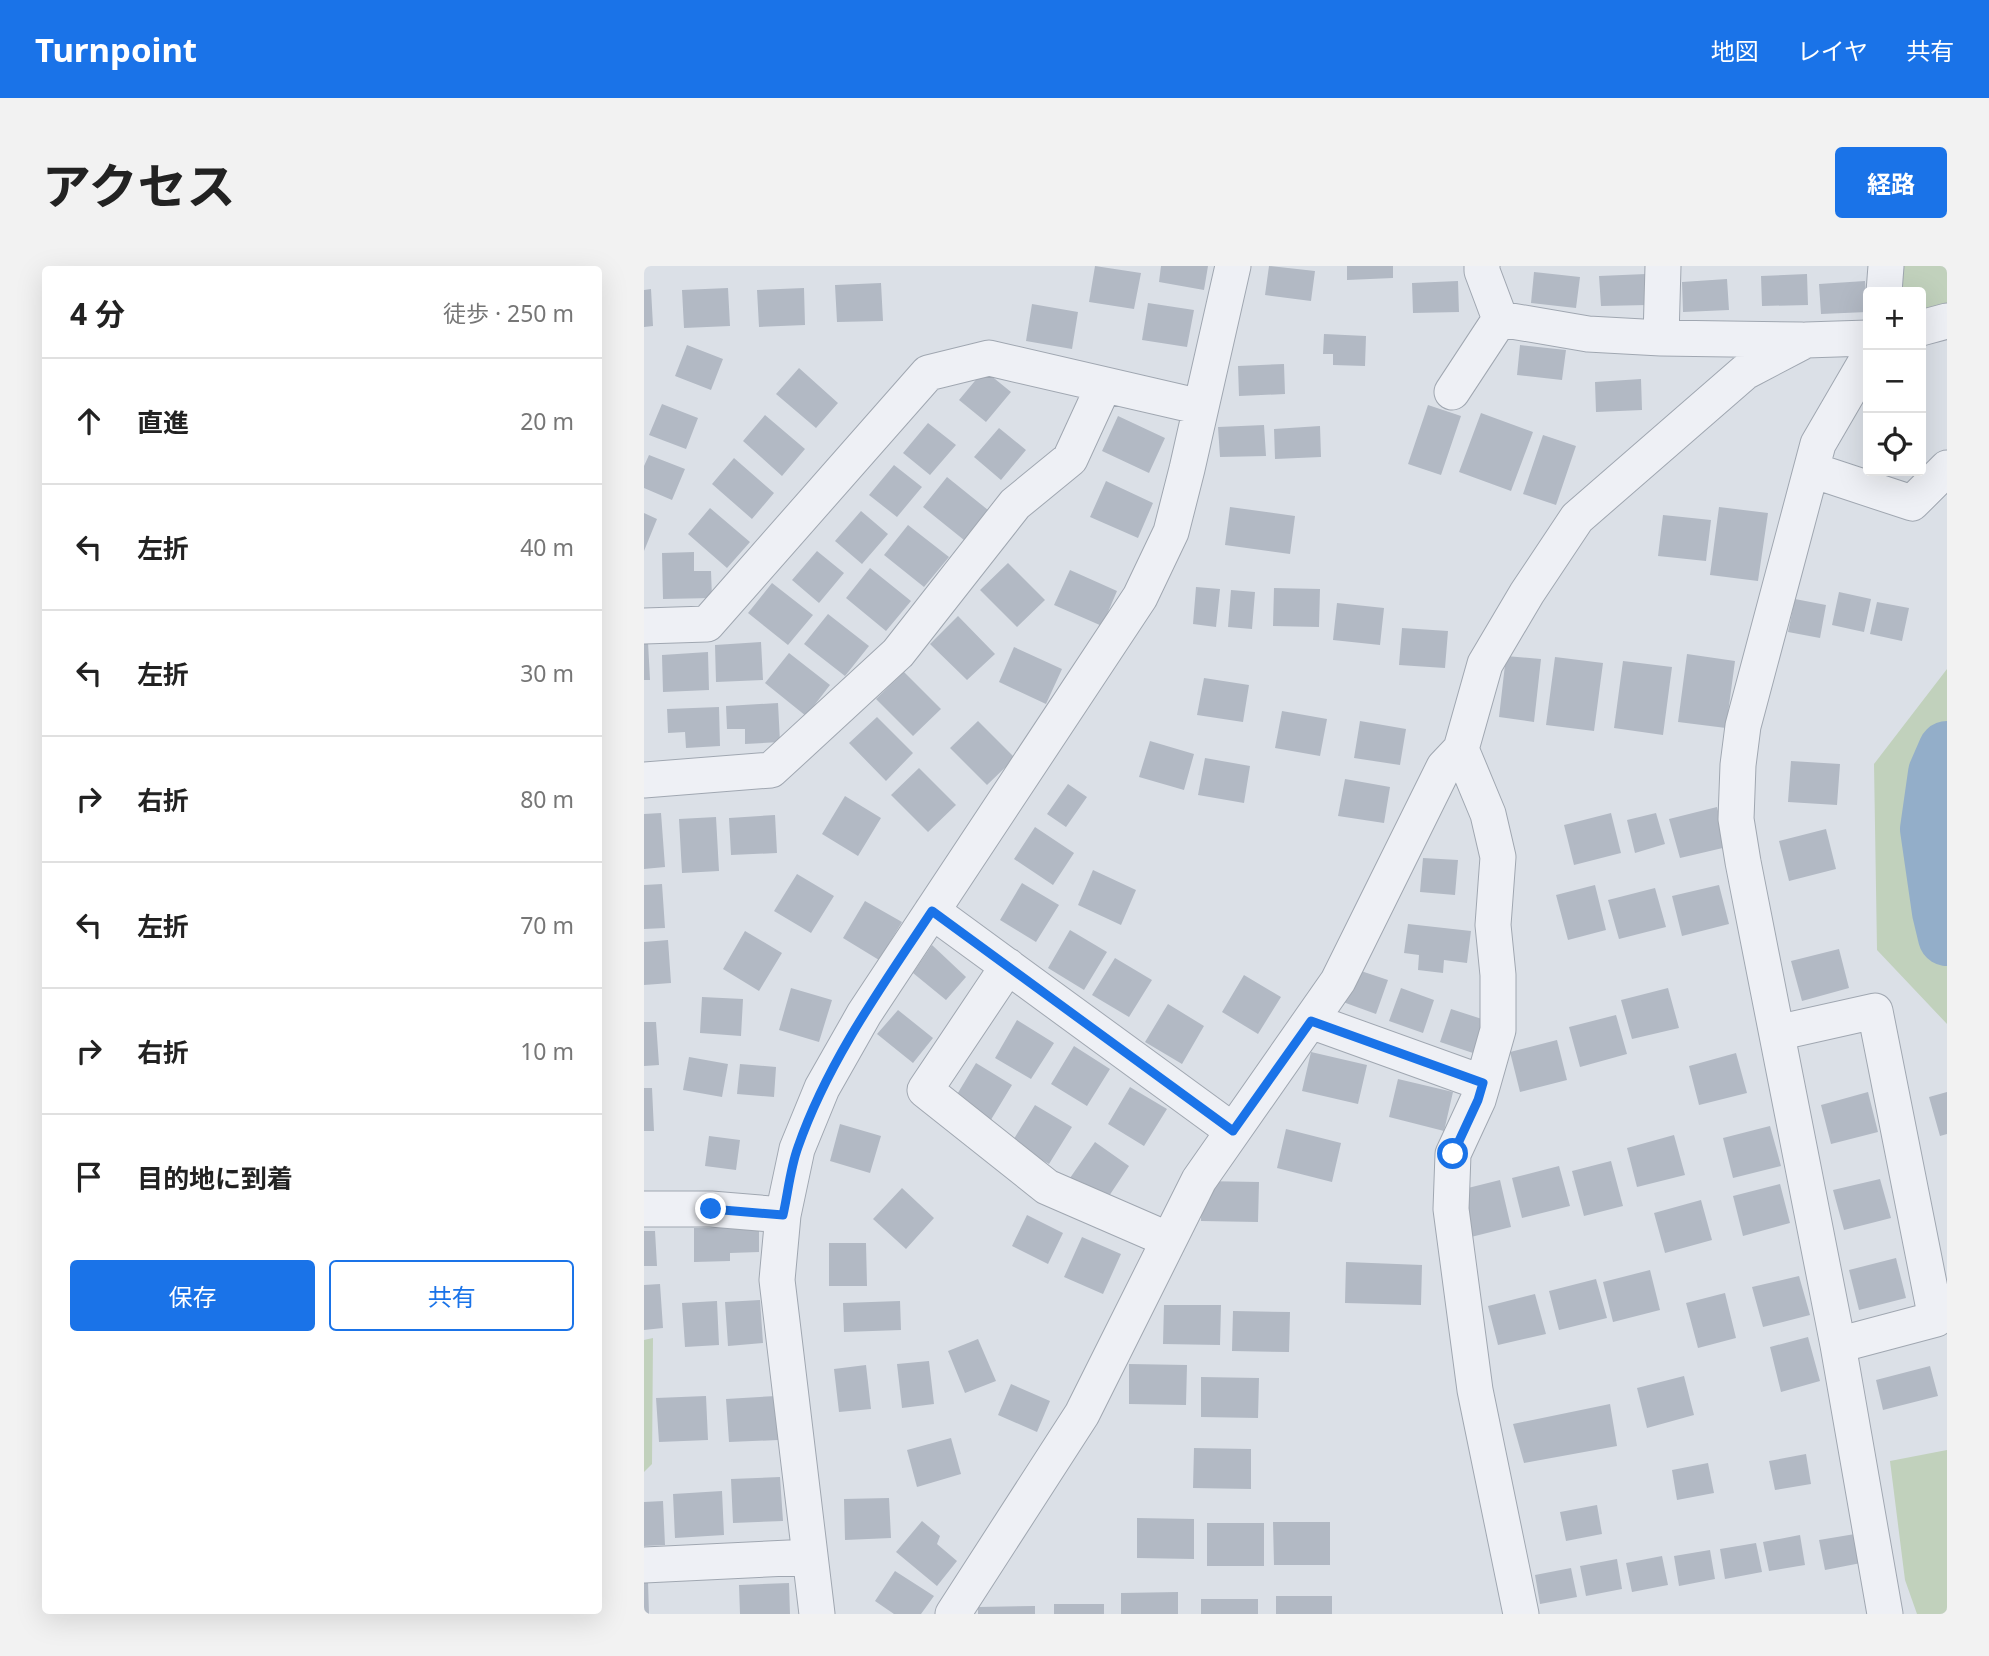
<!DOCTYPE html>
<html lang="ja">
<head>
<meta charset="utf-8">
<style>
	:root { --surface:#fff; --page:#f2f2f2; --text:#222; --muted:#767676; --line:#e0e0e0; --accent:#1a73e8 }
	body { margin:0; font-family:"Noto Sans","Noto Sans JP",sans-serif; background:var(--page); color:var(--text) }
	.controls { position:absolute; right:21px; top:21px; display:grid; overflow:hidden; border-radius:7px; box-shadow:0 7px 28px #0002 }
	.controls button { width:63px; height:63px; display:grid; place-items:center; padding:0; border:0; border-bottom:2px solid var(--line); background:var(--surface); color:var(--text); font:35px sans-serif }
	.stop { position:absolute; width:21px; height:21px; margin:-16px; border:5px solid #1a73e8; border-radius:50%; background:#fff }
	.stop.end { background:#1a73e8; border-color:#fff; box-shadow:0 2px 7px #0008 }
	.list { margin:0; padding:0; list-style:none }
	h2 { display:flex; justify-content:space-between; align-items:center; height:91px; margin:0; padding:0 28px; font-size:30px }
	h2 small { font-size:23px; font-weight:400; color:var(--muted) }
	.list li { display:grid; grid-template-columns:46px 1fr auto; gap:21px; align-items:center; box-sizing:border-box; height:126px; padding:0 28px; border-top:2px solid var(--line) }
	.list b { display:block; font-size:26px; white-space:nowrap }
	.list em { font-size:23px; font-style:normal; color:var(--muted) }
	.actions { display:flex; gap:14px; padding:21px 28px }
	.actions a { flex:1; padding:16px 0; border:2px solid var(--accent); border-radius:7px; text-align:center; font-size:24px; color:var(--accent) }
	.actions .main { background:var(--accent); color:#fff }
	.icon { flex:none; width:38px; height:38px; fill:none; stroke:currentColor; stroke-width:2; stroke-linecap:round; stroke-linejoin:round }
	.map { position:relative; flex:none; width:1303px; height:1348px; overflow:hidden; border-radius:7px }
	header { display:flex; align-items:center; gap:42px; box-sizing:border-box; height:98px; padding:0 35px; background:var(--accent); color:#fff }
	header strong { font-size:33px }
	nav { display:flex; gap:38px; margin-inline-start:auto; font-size:24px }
	.intro { display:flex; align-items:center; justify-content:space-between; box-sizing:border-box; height:168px; padding:0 42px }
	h1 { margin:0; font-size:49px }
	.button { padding:18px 32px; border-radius:7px; background:var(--accent); color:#fff; font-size:24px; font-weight:700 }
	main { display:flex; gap:42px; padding:0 42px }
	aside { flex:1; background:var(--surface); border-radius:7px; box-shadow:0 7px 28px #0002 }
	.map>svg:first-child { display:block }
	.green { fill:#c1d1bc }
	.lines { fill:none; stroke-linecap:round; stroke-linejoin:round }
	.river { stroke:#93aec9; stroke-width:58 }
	.building { fill:#b2b9c4 }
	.minor-casing { stroke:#a0a7b1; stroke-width:37 }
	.minor { stroke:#eef0f5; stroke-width:35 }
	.route { stroke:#1a73e8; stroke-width:9 }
</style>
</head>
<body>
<header>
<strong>Turnpoint</strong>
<nav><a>地図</a><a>レイヤ</a><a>共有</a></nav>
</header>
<div class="intro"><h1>アクセス</h1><a class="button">経路</a></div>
<main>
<aside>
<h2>4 分<small>徒歩 · 250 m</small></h2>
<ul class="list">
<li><svg class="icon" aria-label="ahead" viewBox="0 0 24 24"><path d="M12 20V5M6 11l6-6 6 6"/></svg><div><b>直進</b></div><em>20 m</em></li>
<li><svg class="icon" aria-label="left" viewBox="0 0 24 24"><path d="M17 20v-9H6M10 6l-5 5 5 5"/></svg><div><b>左折</b></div><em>40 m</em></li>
<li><svg class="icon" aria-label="left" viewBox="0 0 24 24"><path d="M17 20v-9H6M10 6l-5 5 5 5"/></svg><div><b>左折</b></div><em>30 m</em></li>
<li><svg class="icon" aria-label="right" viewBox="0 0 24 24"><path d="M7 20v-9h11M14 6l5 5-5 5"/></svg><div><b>右折</b></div><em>80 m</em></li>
<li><svg class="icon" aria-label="left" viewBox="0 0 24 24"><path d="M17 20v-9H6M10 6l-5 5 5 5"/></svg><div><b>左折</b></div><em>70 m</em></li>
<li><svg class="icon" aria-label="right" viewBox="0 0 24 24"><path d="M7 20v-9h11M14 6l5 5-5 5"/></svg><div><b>右折</b></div><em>10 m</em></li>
<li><svg class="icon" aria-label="arrive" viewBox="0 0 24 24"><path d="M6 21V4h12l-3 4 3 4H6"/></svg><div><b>目的地に到着</b></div></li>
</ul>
<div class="actions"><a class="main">保存</a><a>共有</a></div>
</aside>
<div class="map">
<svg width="1303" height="1348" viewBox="0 0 1303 1348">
	<rect width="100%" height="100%" fill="#dbe0e7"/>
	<path class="green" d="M 1244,0 L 1303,0 L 1303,53 L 1277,62 L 1277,26 L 1247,26 Z
		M 1303,403 L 1303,758 L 1233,684 L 1230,498 Z
		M 9,1072 L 8,1198 L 0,1206 L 0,1074 Z
		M 1303,1184 L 1303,1348 L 1273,1348 L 1261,1314 L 1246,1195 Z"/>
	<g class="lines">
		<path class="river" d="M 1303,484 L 1293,507 L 1285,563 L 1297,646 L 1303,671"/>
	</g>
	<path class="building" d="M 451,0 L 497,7 L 490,43 L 445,36 Z
		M 517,0 L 564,0 L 560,24 L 515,16 Z
		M 625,0 L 671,5 L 667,35 L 621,29 Z
		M 703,0 L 749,0 L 749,12 L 703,14 Z
		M 890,6 L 936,11 L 932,42 L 887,37 Z
		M 1002,8 L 1003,39 L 957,40 L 955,10 Z
		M 1163,8 L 1164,39 L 1118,40 L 1117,10 Z
		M 1083,13 L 1085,44 L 1039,46 L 1038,16 Z
		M 814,15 L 815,46 L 769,47 L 768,17 Z
		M 1221,15 L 1223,46 L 1177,48 L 1175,18 Z
		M 237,17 L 239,55 L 193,56 L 191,19 Z
		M 84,22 L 86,60 L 40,62 L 38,24 Z
		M 160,22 L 161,59 L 115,61 L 113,24 Z
		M 7,23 L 9,60 L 0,61 L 0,24 Z
		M 504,37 L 550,44 L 543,81 L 498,74 Z
		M 388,38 L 434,46 L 428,83 L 382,75 Z
		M 680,68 L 722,70 L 721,100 L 689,99 L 689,88 L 679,88 Z
		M 43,79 L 79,93 L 67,124 L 31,110 Z
		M 876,79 L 922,84 L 918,114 L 873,109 Z
		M 640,98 L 641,128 L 595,130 L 594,100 Z
		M 155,102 L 194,137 L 172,162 L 132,128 Z
		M 340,104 L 367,126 L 342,156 L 315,134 Z
		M 997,113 L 998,144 L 952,146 L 951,116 Z
		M 18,138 L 54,152 L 42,183 L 5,169 Z
		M 784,139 L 817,150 L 797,209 L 764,198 Z
		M 837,147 L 889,166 L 867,225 L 815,206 Z
		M 121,149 L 161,183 L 138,210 L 99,175 Z
		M 474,150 L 521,172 L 505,207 L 458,185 Z
		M 284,157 L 312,179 L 286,209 L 259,187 Z
		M 620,159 L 622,190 L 576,191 L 574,161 Z
		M 676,160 L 677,191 L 631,193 L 630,163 Z
		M 355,162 L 382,184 L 357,214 L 330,191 Z
		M 899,169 L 932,180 L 912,239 L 879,228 Z
		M 5,189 L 41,203 L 28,234 L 0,222 L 0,200 Z
		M 90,192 L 130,227 L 108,253 L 68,218 Z
		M 250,199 L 278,221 L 253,251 L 225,229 Z
		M 303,211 L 344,244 L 320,274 L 279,241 Z
		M 462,215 L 509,237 L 494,272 L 446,251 Z
		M 586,241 L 651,250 L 646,288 L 581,279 Z
		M 1075,241 L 1124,247 L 1114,315 L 1066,309 Z
		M 66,242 L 106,276 L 83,302 L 44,268 Z
		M 217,245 L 244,268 L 218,298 L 191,275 Z
		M 0,247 L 13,253 L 0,285 Z
		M 1019,249 L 1067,254 L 1062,295 L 1014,290 Z
		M 264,259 L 305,291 L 280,321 L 240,289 Z
		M 173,285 L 200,307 L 175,337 L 148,314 Z
		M 50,286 L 50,305 L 67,305 L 68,332 L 19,333 L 18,287 Z
		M 364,297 L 401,334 L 373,361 L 336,324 Z
		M 226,302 L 267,335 L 242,365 L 202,332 Z
		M 426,304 L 473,325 L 458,360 L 410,339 Z
		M 128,317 L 169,349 L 144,379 L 104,347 Z
		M 552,321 L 576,323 L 572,361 L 549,358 Z
		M 630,322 L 676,323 L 675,361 L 629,360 Z
		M 587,324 L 611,326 L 608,363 L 584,361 Z
		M 1195,326 L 1227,333 L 1220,366 L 1188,359 Z
		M 1151,333 L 1182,339 L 1176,372 L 1144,366 Z
		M 1233,336 L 1265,342 L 1258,375 L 1226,368 Z
		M 693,337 L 740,342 L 736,379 L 689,374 Z
		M 184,348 L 225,380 L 201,410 L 160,378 Z
		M 314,350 L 351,388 L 323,414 L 286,378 Z
		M 758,362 L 804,365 L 801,402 L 755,399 Z
		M 0,376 L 4,376 L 6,414 L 0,414 Z
		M 117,376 L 119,414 L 72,416 L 71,379 Z
		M 370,381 L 418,403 L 402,438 L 355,416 Z
		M 64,386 L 65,424 L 19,426 L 18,389 Z
		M 145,387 L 186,419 L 162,450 L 121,417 Z
		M 1043,388 L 1091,395 L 1082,462 L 1034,456 Z
		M 862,390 L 897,393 L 890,456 L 855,451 Z
		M 911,391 L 959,397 L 950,465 L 902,459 Z
		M 979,395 L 1028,401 L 1019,469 L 970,462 Z
		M 260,406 L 297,443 L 269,470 L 232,433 Z
		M 560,412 L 605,419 L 599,456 L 553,449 Z
		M 134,437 L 136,476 L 101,478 L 101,463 L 83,463 L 82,440 Z
		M 75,441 L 76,480 L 42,482 L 41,466 L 24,467 L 23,443 Z
		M 638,445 L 683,453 L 676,490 L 631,482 Z
		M 233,451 L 269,487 L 242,515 L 205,477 Z
		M 334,455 L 371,492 L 343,519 L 306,482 Z
		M 716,455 L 762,463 L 756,499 L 710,492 Z
		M 506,475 L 550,488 L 540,524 L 495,511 Z
		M 561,492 L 606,500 L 600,537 L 554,529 Z
		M 1147,495 L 1196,498 L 1193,539 L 1144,536 Z
		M 275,502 L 312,539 L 284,566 L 247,529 Z
		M 701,513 L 746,521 L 740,557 L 694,550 Z
		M 424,518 L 443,531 L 422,561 L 403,548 Z
		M 201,530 L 237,552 L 214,590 L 178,568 Z
		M 1073,541 L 1083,581 L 1036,592 L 1025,553 Z
		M 17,547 L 21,601 L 0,603 L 0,548 Z
		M 967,547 L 977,587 L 930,599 L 920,559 Z
		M 1012,547 L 1021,578 L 991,587 L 983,554 Z
		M 131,549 L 133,587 L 87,589 L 85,552 Z
		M 72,551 L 75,605 L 38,607 L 35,553 Z
		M 391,561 L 430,587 L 409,619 L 370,593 Z
		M 1182,563 L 1192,603 L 1145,615 L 1135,575 Z
		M 779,592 L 814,594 L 811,629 L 776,626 Z
		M 449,604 L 492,624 L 477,659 L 434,639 Z
		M 153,608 L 190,630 L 167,667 L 130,645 Z
		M 378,617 L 415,639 L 392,676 L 356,654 Z
		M 18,618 L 21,662 L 0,663 L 0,619 Z
		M 951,619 L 962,664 L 924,674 L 912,629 Z
		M 1075,619 L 1085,658 L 1038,670 L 1028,630 Z
		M 1011,622 L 1022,661 L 975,673 L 964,634 Z
		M 221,635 L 258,656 L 235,694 L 199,672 Z
		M 764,658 L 827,665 L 823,697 L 800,694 L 799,707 L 774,704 L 775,689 L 760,687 Z
		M 426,664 L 463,686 L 440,724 L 404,702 Z
		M 101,665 L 138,687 L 115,725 L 79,703 Z
		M 24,674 L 27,717 L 0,719 L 0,676 Z
		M 288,679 L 322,711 L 302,734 L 269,707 Z
		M 1195,683 L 1205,722 L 1158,735 L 1147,695 Z
		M 471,692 L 508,714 L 485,751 L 448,729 Z
		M 711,703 L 744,714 L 732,748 L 699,736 Z
		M 600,709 L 637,731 L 614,768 L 578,746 Z
		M 147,722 L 188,734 L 175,776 L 135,764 Z
		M 757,722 L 790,734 L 779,767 L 745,755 Z
		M 1024,722 L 1035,762 L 988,773 L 977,734 Z
		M 58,731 L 99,733 L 97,770 L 56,767 Z
		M 524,738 L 560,760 L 538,798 L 501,776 Z
		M 807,743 L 841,754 L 829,787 L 796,776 Z
		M 254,744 L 289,772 L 269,797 L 233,768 Z
		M 972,749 L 983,788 L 936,801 L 925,761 Z
		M 373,754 L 410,777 L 387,813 L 351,792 Z
		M 0,756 L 12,756 L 15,799 L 0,800 Z
		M 913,774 L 923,814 L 876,826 L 866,786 Z
		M 430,780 L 466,803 L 443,840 L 407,818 Z
		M 667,786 L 723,799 L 714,838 L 658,825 Z
		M 1092,787 L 1103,827 L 1055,839 L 1045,800 Z
		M 45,791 L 84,798 L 78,831 L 39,824 Z
		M 332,797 L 368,819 L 345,857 L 309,835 Z
		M 96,798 L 132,801 L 130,831 L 93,828 Z
		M 754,813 L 809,826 L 800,865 L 745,851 Z
		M 486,821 L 523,843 L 500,880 L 464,858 Z
		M 0,822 L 8,822 L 10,865 L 0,865 Z
		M 1224,826 L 1234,866 L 1187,878 L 1177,839 Z
		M 1303,826 L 1303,868 L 1296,870 L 1285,831 Z
		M 391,839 L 428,861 L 405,898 L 368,876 Z
		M 196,858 L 237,870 L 226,907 L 186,895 Z
		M 1126,860 L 1137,900 L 1089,912 L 1079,872 Z
		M 642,863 L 697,877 L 688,916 L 633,902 Z
		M 1030,869 L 1041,909 L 993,921 L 983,882 Z
		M 65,870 L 96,874 L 92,904 L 61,900 Z
		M 451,876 L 485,900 L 461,936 L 426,912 Z
		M 967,895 L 979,940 L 940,950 L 928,905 Z
		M 915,900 L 926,940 L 878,952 L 868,912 Z
		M 1236,913 L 1247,952 L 1200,964 L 1189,924 Z
		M 856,914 L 867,961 L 827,971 L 816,924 Z
		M 558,915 L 615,916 L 614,956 L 557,955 Z
		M 1136,918 L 1146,957 L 1099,970 L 1089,930 Z
		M 258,922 L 290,952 L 262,983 L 229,953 Z
		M 1057,934 L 1068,974 L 1021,987 L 1010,947 Z
		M 383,949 L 419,967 L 404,998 L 368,980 Z
		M 50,962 L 115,962 L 115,986 L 86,987 L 86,995 L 50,996 Z
		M 0,965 L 11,965 L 13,1000 L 0,1000 Z
		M 438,971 L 477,988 L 459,1028 L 420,1011 Z
		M 185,977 L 222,977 L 223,1020 L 185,1020 Z
		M 1252,992 L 1262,1032 L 1215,1044 L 1205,1004 Z
		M 702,996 L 778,999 L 777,1039 L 701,1037 Z
		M 1006,1004 L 1016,1044 L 969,1056 L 959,1016 Z
		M 1155,1010 L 1166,1049 L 1119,1061 L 1108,1021 Z
		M 952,1013 L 963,1052 L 915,1064 L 905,1025 Z
		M 16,1018 L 19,1062 L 0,1064 L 0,1019 Z
		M 1081,1027 L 1092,1072 L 1054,1082 L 1042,1037 Z
		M 891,1028 L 902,1068 L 854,1079 L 844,1040 Z
		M 116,1034 L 119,1077 L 84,1080 L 81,1036 Z
		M 73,1035 L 75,1079 L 41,1081 L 38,1037 Z
		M 256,1035 L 257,1064 L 200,1066 L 199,1037 Z
		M 520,1039 L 577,1039 L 576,1079 L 519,1078 Z
		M 589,1045 L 646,1046 L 645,1086 L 588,1085 Z
		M 1164,1071 L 1176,1115 L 1137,1126 L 1126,1081 Z
		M 334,1073 L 352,1115 L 321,1127 L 304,1085 Z
		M 285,1095 L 290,1138 L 258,1142 L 253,1098 Z
		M 485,1098 L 543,1099 L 542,1139 L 485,1138 Z
		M 222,1099 L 227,1143 L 195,1146 L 190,1103 Z
		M 1286,1100 L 1294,1130 L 1239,1144 L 1232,1114 Z
		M 1040,1110 L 1050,1149 L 1003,1162 L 993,1122 Z
		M 557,1111 L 615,1112 L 614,1152 L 557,1151 Z
		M 367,1118 L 406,1135 L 393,1166 L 354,1149 Z
		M 62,1130 L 64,1174 L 15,1176 L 12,1132 Z
		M 132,1130 L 134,1174 L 85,1176 L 82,1133 Z
		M 966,1138 L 973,1180 L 880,1197 L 869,1158 Z
		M 307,1172 L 317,1208 L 273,1221 L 263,1184 Z
		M 550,1182 L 607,1183 L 607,1223 L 549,1222 Z
		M 1162,1188 L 1167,1218 L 1131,1224 L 1125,1195 Z
		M 1064,1197 L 1070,1227 L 1033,1234 L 1028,1204 Z
		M 136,1211 L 139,1255 L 89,1257 L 87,1213 Z
		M 78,1225 L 80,1269 L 31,1272 L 29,1228 Z
		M 245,1232 L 247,1272 L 201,1274 L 200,1233 Z
		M 19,1235 L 21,1279 L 0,1280 L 0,1236 Z
		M 953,1239 L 958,1268 L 922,1275 L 916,1246 Z
		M 493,1252 L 550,1253 L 550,1293 L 493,1292 Z
		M 278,1255 L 296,1270 L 293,1278 L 313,1295 L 293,1320 L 252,1286 Z
		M 629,1256 L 686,1256 L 686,1299 L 630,1299 Z
		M 563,1257 L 620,1257 L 620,1300 L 563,1300 Z
		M 1211,1268 L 1217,1297 L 1181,1304 L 1175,1274 Z
		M 1156,1269 L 1161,1299 L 1125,1305 L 1119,1276 Z
		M 1112,1277 L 1118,1306 L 1081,1313 L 1076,1283 Z
		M 1066,1284 L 1071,1313 L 1035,1320 L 1030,1290 Z
		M 1018,1290 L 1024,1319 L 988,1326 L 982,1297 Z
		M 973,1293 L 978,1323 L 942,1330 L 936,1300 Z
		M 927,1302 L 933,1331 L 896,1338 L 891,1309 Z
		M 251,1305 L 290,1330 L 277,1348 L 250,1348 L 231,1335 Z
		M 4,1315 L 5,1348 L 0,1348 L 0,1316 Z
		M 145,1317 L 146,1348 L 96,1348 L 95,1319 Z
		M 534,1326 L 534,1348 L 477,1348 L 477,1327 Z
		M 632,1330 L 688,1330 L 688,1348 L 632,1348 Z
		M 557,1333 L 614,1333 L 614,1348 L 557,1348 Z
		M 410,1338 L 460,1338 L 460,1348 L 410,1348 Z
		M 391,1340 L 391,1348 L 334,1348 L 334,1341 Z"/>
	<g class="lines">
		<g class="minor-casing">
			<path id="minor" d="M 838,0 L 838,5 L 856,53 L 944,68 L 1017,72 L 1158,74
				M 1240,26 L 1242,0
				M 1277,62 L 1303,55
				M 1017,72 L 1019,0
				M 1224,92 L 1174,178 L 1099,460 L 1094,499 L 1092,553 L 1099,596 L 1194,1079 L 1241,1348
				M 808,126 L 856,53
				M 1168,204 L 1268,237 L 1303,202
				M 0,360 L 63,358 L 284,107 L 345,92 L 557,141
				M 817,483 L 844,548 L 854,591 L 849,659 L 854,709 L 854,764 L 839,817
				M 0,514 L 127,504 L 254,387 L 371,238 L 426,193 L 460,119
				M 288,645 L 589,865
				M 364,700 L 281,824 L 403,921 L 525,974
				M 667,755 L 839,817 L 834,834 L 809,888 L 807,943 L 831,1124 L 877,1348
				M 1133,767 L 1231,745 L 1292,1053 L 1194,1079
				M 0,943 L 67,943 L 139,949
				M 0,1299 L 166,1291
				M 173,1348 L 133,1014 L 139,949 L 153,883 L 178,822 L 220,748 L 496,331 L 527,266 L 543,203 L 589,0
				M 309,1348 L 438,1148 L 555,914 L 694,715 L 800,501 L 817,483 L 841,398 L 883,327 L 933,252 L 1101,106 L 1162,74 L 1224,72"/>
		</g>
		<use href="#minor" class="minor"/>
	</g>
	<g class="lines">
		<path class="route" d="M 67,943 L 139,949 C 144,927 146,903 154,881 C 184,795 238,720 288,645 L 589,865 L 667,755 L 839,817 L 834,834 L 809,888"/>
	</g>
</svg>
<div class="controls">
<button>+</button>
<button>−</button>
<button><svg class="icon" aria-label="locate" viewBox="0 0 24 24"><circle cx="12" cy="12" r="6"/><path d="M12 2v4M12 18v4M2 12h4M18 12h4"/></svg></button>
</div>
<div class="stop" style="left:809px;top:888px"></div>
<div class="stop end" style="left:67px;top:943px"></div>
</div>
</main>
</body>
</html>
